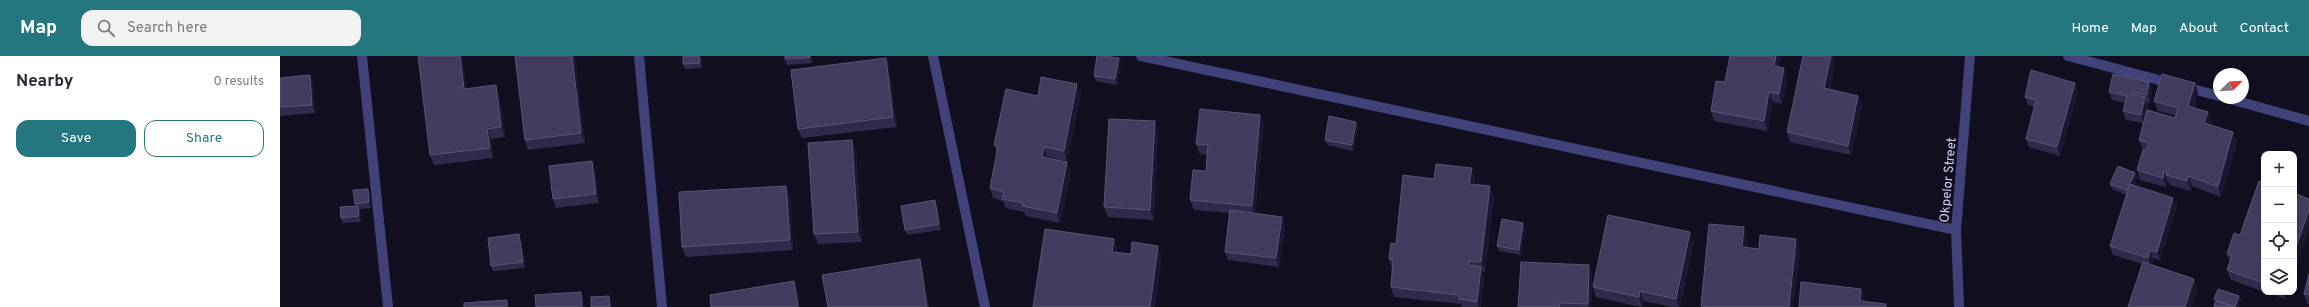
<!DOCTYPE html>
<html lang="en">
<head>
<meta charset="utf-8">
<style>
	:root { --surface:#fff; --page:#f2f2f3; --text:#2b2b33; --muted:#7c7c81; --line:#e1e1e2; --accent:#24777f }
	body { margin:0; font-family:Overpass,sans-serif; background:var(--page); color:var(--text) }
	.controls { position:absolute; right:12px; bottom:12px; display:grid; overflow:hidden; border-radius:8px; box-shadow:0 2px 6px #0003 }
	.controls button { width:36px; height:36px; display:grid; place-items:center; padding:0; border:0; border-bottom:1px solid var(--line); background:var(--surface); color:var(--text); font:20px sans-serif }
	.compass { position:absolute; left:1933px; top:12px; width:36px; height:36px; border-radius:50%; background:var(--surface); box-shadow:0 2px 6px #0003; rotate:66deg }
	.list { margin:0; padding:0; list-style:none }
	h2 { display:flex; justify-content:space-between; align-items:center; height:52px; margin:0; padding:0 16px; font-size:17px }
	h2 small { font-size:13px; font-weight:400; color:var(--muted) }
	.actions { display:flex; gap:8px; padding:12px 16px }
	.actions a { flex:1; padding:9px 0; border:1px solid var(--accent); border-radius:12px; text-align:center; font-size:14px; color:var(--accent) }
	.actions .main { background:var(--accent); color:#fff }
	.icon { flex:none; width:22px; height:22px; fill:none; stroke:currentColor; stroke-width:2; stroke-linecap:round; stroke-linejoin:round }
	.map { position:relative; flex:none; width:2029px; height:251px; overflow:hidden }
	header { display:flex; align-items:center; gap:24px; box-sizing:border-box; height:56px; padding:0 20px; background:var(--accent); color:#fff }
	header strong { font-size:19px }
	nav { display:flex; gap:22px; margin-inline-start:auto; font-size:14px }
	.search { width:280px; height:36px; background:var(--page); display:flex; align-items:center; gap:10px; box-sizing:border-box; padding:0 14px; border-radius:12px; color:var(--muted); font-size:15px }
	main { display:flex }
	aside { flex:1; background:var(--surface) }
	.map>svg:first-child { display:block }
	.lines { fill:none; stroke-linecap:round; stroke-linejoin:round }
	.street { stroke:#414279; stroke-width:10 }
	.wall { fill:#302b4b }
	.shaded-wall { fill:#1c1832 }
	.building { fill:#413d5e; stroke:#595576 }
	.labels { text-anchor:middle; stroke-width:3; stroke-linejoin:round; paint-order:stroke }
	.street-label { font-size:13px; fill:#d6d4f9; stroke:#121020 }
</style>
</head>
<body>
<header>
<strong>Map</strong>
<div class="search"><svg class="icon" aria-label="search" viewBox="0 0 24 24"><circle cx="10" cy="10" r="6"/><path d="M15 15l6 6"/></svg>Search here</div>
<nav><a>Home</a><a>Map</a><a>About</a><a>Contact</a></nav>
</header>
<main>
<aside>
<h2>Nearby<small>0 results</small></h2>
<ul class="list">
</ul>
<div class="actions"><a class="main">Save</a><a>Share</a></div>
</aside>
<div class="map">
<svg width="2029" height="251" viewBox="0 0 2029 251">
	<rect width="100%" height="100%" fill="#121020"/>
	<g class="lines">
		<path class="street" d="M 82,0 L 108,251
			M 359,0 L 382,251
			M 653,0 L 705,251
			M 861,0 L 1676,174
			M 1788,0 L 1939,40
			M 1946,42 L 2029,65
			M 1679,251 L 1676,174 L 1690,0"/>
	</g>
	<path class="wall" d="M 182,0 L 186,33 L 219,39 L 225,81 L 211,83 L 213,102 L 154,109 L 150,99 Z
		M 235,0 L 295,0 L 305,87 L 248,94 L 245,84 Z
		M 403,0 L 421,0 L 422,12 L 405,13 L 403,8 Z
		M 505,0 L 531,0 L 532,7 L 507,9 L 505,3 Z
		M 1450,0 L 1501,0 L 1499,11 L 1504,12 L 1508,22 L 1502,48 L 1493,46 L 1487,75 L 1434,65 L 1431,55 L 1445,26 Z
		M 606,2 L 609,12 L 617,71 L 522,82 L 518,73 Z
		M 839,2 L 841,8 L 837,29 L 816,25 L 814,20 Z
		M 1555,7 L 1550,33 L 1578,40 L 1582,50 L 1571,99 L 1510,86 L 1507,76 Z
		M 30,19 L 33,28 L 35,57 L 0,60 L 0,22 Z
		M 1869,26 L 1872,35 L 1870,47 L 1867,47 L 1868,50 L 1866,58 L 1895,62 L 1896,60 L 1878,55 L 1874,45 L 1915,27 L 1918,37 L 1914,52 L 1928,56 L 1932,66 L 1931,69 L 1953,76 L 1957,86 L 1941,141 L 1912,130 L 1911,135 L 1890,129 L 1888,125 L 1886,131 L 1860,124 L 1857,114 L 1866,95 L 1863,94 L 1859,84 L 1864,67 L 1846,64 L 1843,55 L 1845,47 L 1832,44 L 1829,36 Z
		M 1798,35 L 1780,100 L 1749,91 L 1746,83 L 1754,51 L 1748,49 L 1745,41 Z
		M 801,38 L 787,105 L 767,101 L 767,102 L 787,106 L 791,116 L 780,167 L 746,160 L 744,156 L 726,152 L 723,145 L 713,142 L 710,132 L 717,97 L 714,89 L 758,40 Z
		M 980,59 L 984,69 L 975,157 L 1002,161 L 1005,169 L 999,211 L 948,204 L 945,196 L 950,157 L 914,154 L 910,144 L 926,115 L 927,99 L 920,98 L 916,88 Z
		M 1076,66 L 1078,71 L 1073,95 L 1047,89 L 1045,84 Z
		M 878,75 L 874,164 L 828,161 L 824,151 Z
		M 576,94 L 582,186 L 538,188 L 534,178 Z
		M 315,114 L 319,147 L 276,152 L 273,143 Z
		M 1855,117 L 1857,122 L 1854,129 L 1897,150 L 1880,204 L 1873,202 L 1871,209 L 1918,233 L 1912,251 L 1848,251 L 1863,208 L 1833,199 L 1830,190 L 1846,139 L 1832,133 L 1830,128 Z
		M 1195,122 L 1194,128 L 1214,140 L 1205,216 L 1202,216 L 1204,221 L 1201,251 L 1182,251 L 1181,248 L 1114,241 L 1111,231 L 1112,213 L 1109,203 L 1116,188 L 1154,123 Z
		M 1984,127 L 1984,236 L 1951,224 L 1947,214 L 1950,206 L 1947,198 L 1960,179 Z
		M 90,138 L 91,152 L 79,153 L 80,155 L 81,166 L 63,167 L 61,162 L 75,150 L 75,148 Z
		M 510,139 L 513,194 L 406,201 L 402,191 Z
		M 657,150 L 661,174 L 627,179 L 625,174 Z
		M 1243,167 L 1245,172 L 1241,199 L 1219,195 L 1217,190 Z
		M 241,184 L 245,212 L 213,215 L 211,210 Z
		M 1414,186 L 1400,251 L 1392,251 L 1364,245 L 1362,251 L 1361,251 L 1316,241 L 1313,231 Z
		M 1309,209 L 1312,218 L 1311,251 L 1238,251 Z
		M 2029,218 L 2029,248 L 2027,248 L 2024,238 Z
		M 1985,236 L 2007,236 L 2005,243 Z
		M 1959,240 L 1961,245 L 1958,251 L 1934,251 L 1935,246 L 1934,243 Z"/>
	<path class="shaded-wall" d="M 180,0 L 182,0 L 188,43 L 184,33 Z
		M 292,0 L 295,0 L 305,87 L 301,77 Z
		M 419,0 L 421,0 L 422,12 L 420,7 Z
		M 530,0 L 531,0 L 532,7 L 530,2 Z
		M 1496,0 L 1501,0 L 1498,20 L 1494,10 Z
		M 1551,0 L 1553,0 L 1555,7 L 1548,42 L 1544,32 Z
		M 606,2 L 609,12 L 617,71 L 613,61 Z
		M 839,2 L 841,8 L 837,29 L 835,23 Z
		M 1504,12 L 1508,22 L 1502,48 L 1499,38 Z
		M 30,19 L 33,28 L 35,57 L 32,49 Z
		M 1869,26 L 1872,35 L 1870,47 L 1867,39 Z
		M 1795,27 L 1798,35 L 1780,100 L 1777,91 Z
		M 1915,27 L 1918,37 L 1911,60 L 1908,50 Z
		M 797,28 L 801,38 L 787,105 L 784,95 Z
		M 216,29 L 219,39 L 225,81 L 221,71 Z
		M 1489,36 L 1493,46 L 1487,75 L 1484,65 Z
		M 1578,40 L 1582,50 L 1571,99 L 1568,90 Z
		M 1865,41 L 1868,50 L 1864,67 L 1861,59 Z
		M 1928,56 L 1932,66 L 1928,77 L 1924,67 Z
		M 980,59 L 984,69 L 975,160 L 972,150 Z
		M 875,65 L 878,75 L 874,164 L 870,154 Z
		M 1076,66 L 1078,71 L 1073,95 L 1072,89 Z
		M 207,73 L 211,83 L 213,102 L 210,92 Z
		M 1953,76 L 1957,86 L 1941,141 L 1938,131 Z
		M 572,84 L 576,94 L 582,186 L 578,176 Z
		M 764,91 L 767,101 L 765,111 L 762,101 Z
		M 312,105 L 315,114 L 319,147 L 316,138 Z
		M 787,106 L 791,116 L 780,167 L 777,157 Z
		M 1192,112 L 1195,122 L 1193,138 L 1189,128 Z
		M 1884,115 L 1888,125 L 1886,131 L 1883,122 Z
		M 1855,117 L 1857,122 L 1849,140 L 1847,134 Z
		M 1909,120 L 1912,130 L 1911,135 L 1907,125 Z
		M 506,130 L 510,139 L 513,194 L 510,184 Z
		M 1210,130 L 1214,140 L 1205,216 L 1201,206 Z
		M 88,133 L 90,138 L 91,152 L 89,146 Z
		M 1893,142 L 1897,150 L 1880,204 L 1877,196 Z
		M 655,144 L 657,150 L 661,174 L 659,168 Z
		M 78,150 L 80,155 L 81,166 L 79,160 Z
		M 2029,154 L 2029,174 L 2014,217 L 2014,197 Z
		M 1002,161 L 1005,169 L 999,211 L 996,202 Z
		M 1243,167 L 1245,172 L 1241,199 L 1239,194 Z
		M 1464,171 L 1468,181 L 1466,201 L 1462,191 Z
		M 1410,176 L 1414,186 L 1400,251 L 1399,251 L 1396,243 Z
		M 239,178 L 241,184 L 245,212 L 243,206 Z
		M 834,183 L 837,193 L 836,206 L 832,196 Z
		M 1516,183 L 1520,193 L 1514,251 L 1509,251 Z
		M 878,190 L 882,200 L 875,251 L 870,251 Z
		M 1870,194 L 1873,202 L 1871,210 L 1868,202 Z
		M 640,203 L 643,213 L 649,251 L 647,251 Z
		M 1309,209 L 1312,218 L 1311,251 L 1309,251 L 1308,248 Z
		M 1201,211 L 1204,221 L 1201,251 L 1198,251 L 1197,246 Z
		M 1914,223 L 1918,233 L 1912,251 L 1905,251 Z
		M 514,225 L 518,235 L 520,251 L 518,251 Z
		M 1581,233 L 1585,243 L 1584,251 L 1580,245 Z
		M 1360,235 L 1364,245 L 1362,251 L 1359,241 Z
		M 301,236 L 304,246 L 305,251 L 302,251 Z
		M 2002,236 L 2007,236 L 2005,243 Z
		M 329,240 L 331,245 L 331,251 L 330,251 Z
		M 1959,240 L 1961,245 L 1958,251 L 1955,251 Z
		M 227,244 L 229,251 L 227,251 Z"/>
	<path class="building" d="M 138,0 L 180,0 L 184,33 L 216,29 L 221,71 L 207,73 L 210,92 L 150,99 Z
		M 235,0 L 292,0 L 301,77 L 245,84 Z
		M 403,0 L 419,0 L 420,7 L 403,8 Z
		M 505,0 L 530,0 L 530,2 L 505,3 Z
		M 817,0 L 824,0 L 839,2 L 835,23 L 814,20 Z
		M 1450,0 L 1496,0 L 1494,10 L 1504,12 L 1499,38 L 1489,36 L 1484,65 L 1431,55 L 1436,25 L 1445,26 Z
		M 1523,0 L 1551,0 L 1544,32 L 1578,40 L 1568,90 L 1507,76 Z
		M 606,2 L 613,61 L 518,73 L 511,14 Z
		M 1751,14 L 1795,27 L 1777,91 L 1746,83 L 1756,44 L 1745,41 Z
		M 1833,18 L 1869,26 L 1867,39 L 1851,36 L 1851,38 L 1865,41 L 1861,59 L 1843,55 L 1847,40 L 1829,36 Z
		M 1882,18 L 1915,27 L 1908,50 L 1928,56 L 1924,67 L 1953,76 L 1938,131 L 1909,120 L 1907,125 L 1886,119 L 1887,116 L 1884,115 L 1883,122 L 1857,114 L 1863,94 L 1866,95 L 1869,87 L 1859,84 L 1867,54 L 1895,62 L 1898,52 L 1874,45 Z
		M 30,19 L 32,49 L 0,51 L 0,22 Z
		M 761,21 L 797,28 L 784,95 L 764,91 L 762,101 L 787,106 L 777,157 L 742,150 L 743,147 L 722,143 L 724,136 L 710,132 L 718,90 L 714,89 L 726,33 L 758,40 Z
		M 920,53 L 980,59 L 972,150 L 910,144 L 913,114 L 926,115 L 928,89 L 916,88 Z
		M 1049,60 L 1076,66 L 1072,89 L 1045,84 Z
		M 829,63 L 875,65 L 870,154 L 824,151 Z
		M 572,84 L 578,176 L 534,178 L 528,87 Z
		M 312,105 L 316,138 L 273,143 L 269,110 Z
		M 1156,108 L 1192,112 L 1189,128 L 1210,130 L 1201,206 L 1189,205 L 1188,209 L 1201,211 L 1197,246 L 1179,243 L 1179,239 L 1111,231 L 1113,204 L 1109,203 L 1111,187 L 1116,188 L 1123,119 L 1154,123 Z
		M 1838,110 L 1855,117 L 1847,134 L 1830,128 Z
		M 1979,125 L 1984,127 L 1984,227 L 1947,214 L 1952,200 L 1947,198 L 1954,177 L 1960,179 Z
		M 1850,128 L 1893,142 L 1877,196 L 1870,194 L 1868,202 L 1830,190 Z
		M 506,130 L 510,184 L 402,191 L 399,136 Z
		M 88,133 L 89,146 L 75,148 L 73,134 Z
		M 2014,137 L 2029,143 L 2029,154 L 2014,197 Z
		M 655,144 L 659,168 L 625,174 L 621,150 Z
		M 78,150 L 79,160 L 61,162 L 60,151 Z
		M 950,154 L 1002,161 L 996,202 L 945,196 Z
		M 1328,159 L 1410,176 L 1396,243 L 1360,235 L 1359,241 L 1313,231 Z
		M 1222,163 L 1243,167 L 1239,194 L 1217,190 Z
		M 1429,168 L 1464,171 L 1462,191 L 1479,193 L 1480,179 L 1516,183 L 1509,251 L 1430,251 L 1421,250 Z
		M 765,173 L 834,183 L 832,196 L 851,198 L 852,186 L 878,190 L 870,251 L 753,251 Z
		M 239,178 L 243,206 L 211,210 L 208,182 Z
		M 640,203 L 647,251 L 548,251 L 542,219 Z
		M 1241,206 L 1309,209 L 1308,248 L 1280,247 L 1279,251 L 1238,251 Z
		M 1863,206 L 1914,223 L 1905,251 L 1848,251 Z
		M 2029,218 L 2029,239 L 2024,238 Z
		M 514,225 L 518,251 L 431,251 L 430,239 Z
		M 1521,226 L 1581,233 L 1580,245 L 1606,248 L 1606,251 L 1519,251 Z
		M 1938,233 L 1959,240 L 1955,251 L 1934,243 Z
		M 301,236 L 302,251 L 256,251 L 255,239 Z
		M 329,240 L 330,251 L 311,251 L 311,241 Z
		M 227,244 L 227,251 L 184,251 L 184,247 Z
		M 1936,245 L 1954,251 L 1934,251 Z"/>
	<g class="labels">
		<g class="street-label">
			<text transform="translate(1667 124) rotate(-85)" y="5">Okpelor Street</text>
		</g>
	</g>
</svg>
<div class="controls">
<button>+</button>
<button>−</button>
<button><svg class="icon" aria-label="locate" viewBox="0 0 24 24"><circle cx="12" cy="12" r="6"/><path d="M12 2v4M12 18v4M2 12h4M18 12h4"/></svg></button>
<button><svg class="icon" aria-label="layers" viewBox="0 0 24 24"><path d="M12 4l9 5-9 5-9-5zM3 14l9 5 9-5"/></svg></button>
</div>
<svg class="compass" viewBox="-18 -18 36 36"><path d="M0-13l5 13h-10z" fill="#e53935"/><path d="M0 13l5-13h-10z" fill="#7c7c81"/></svg>
</div>
</main>
</body>
</html>
